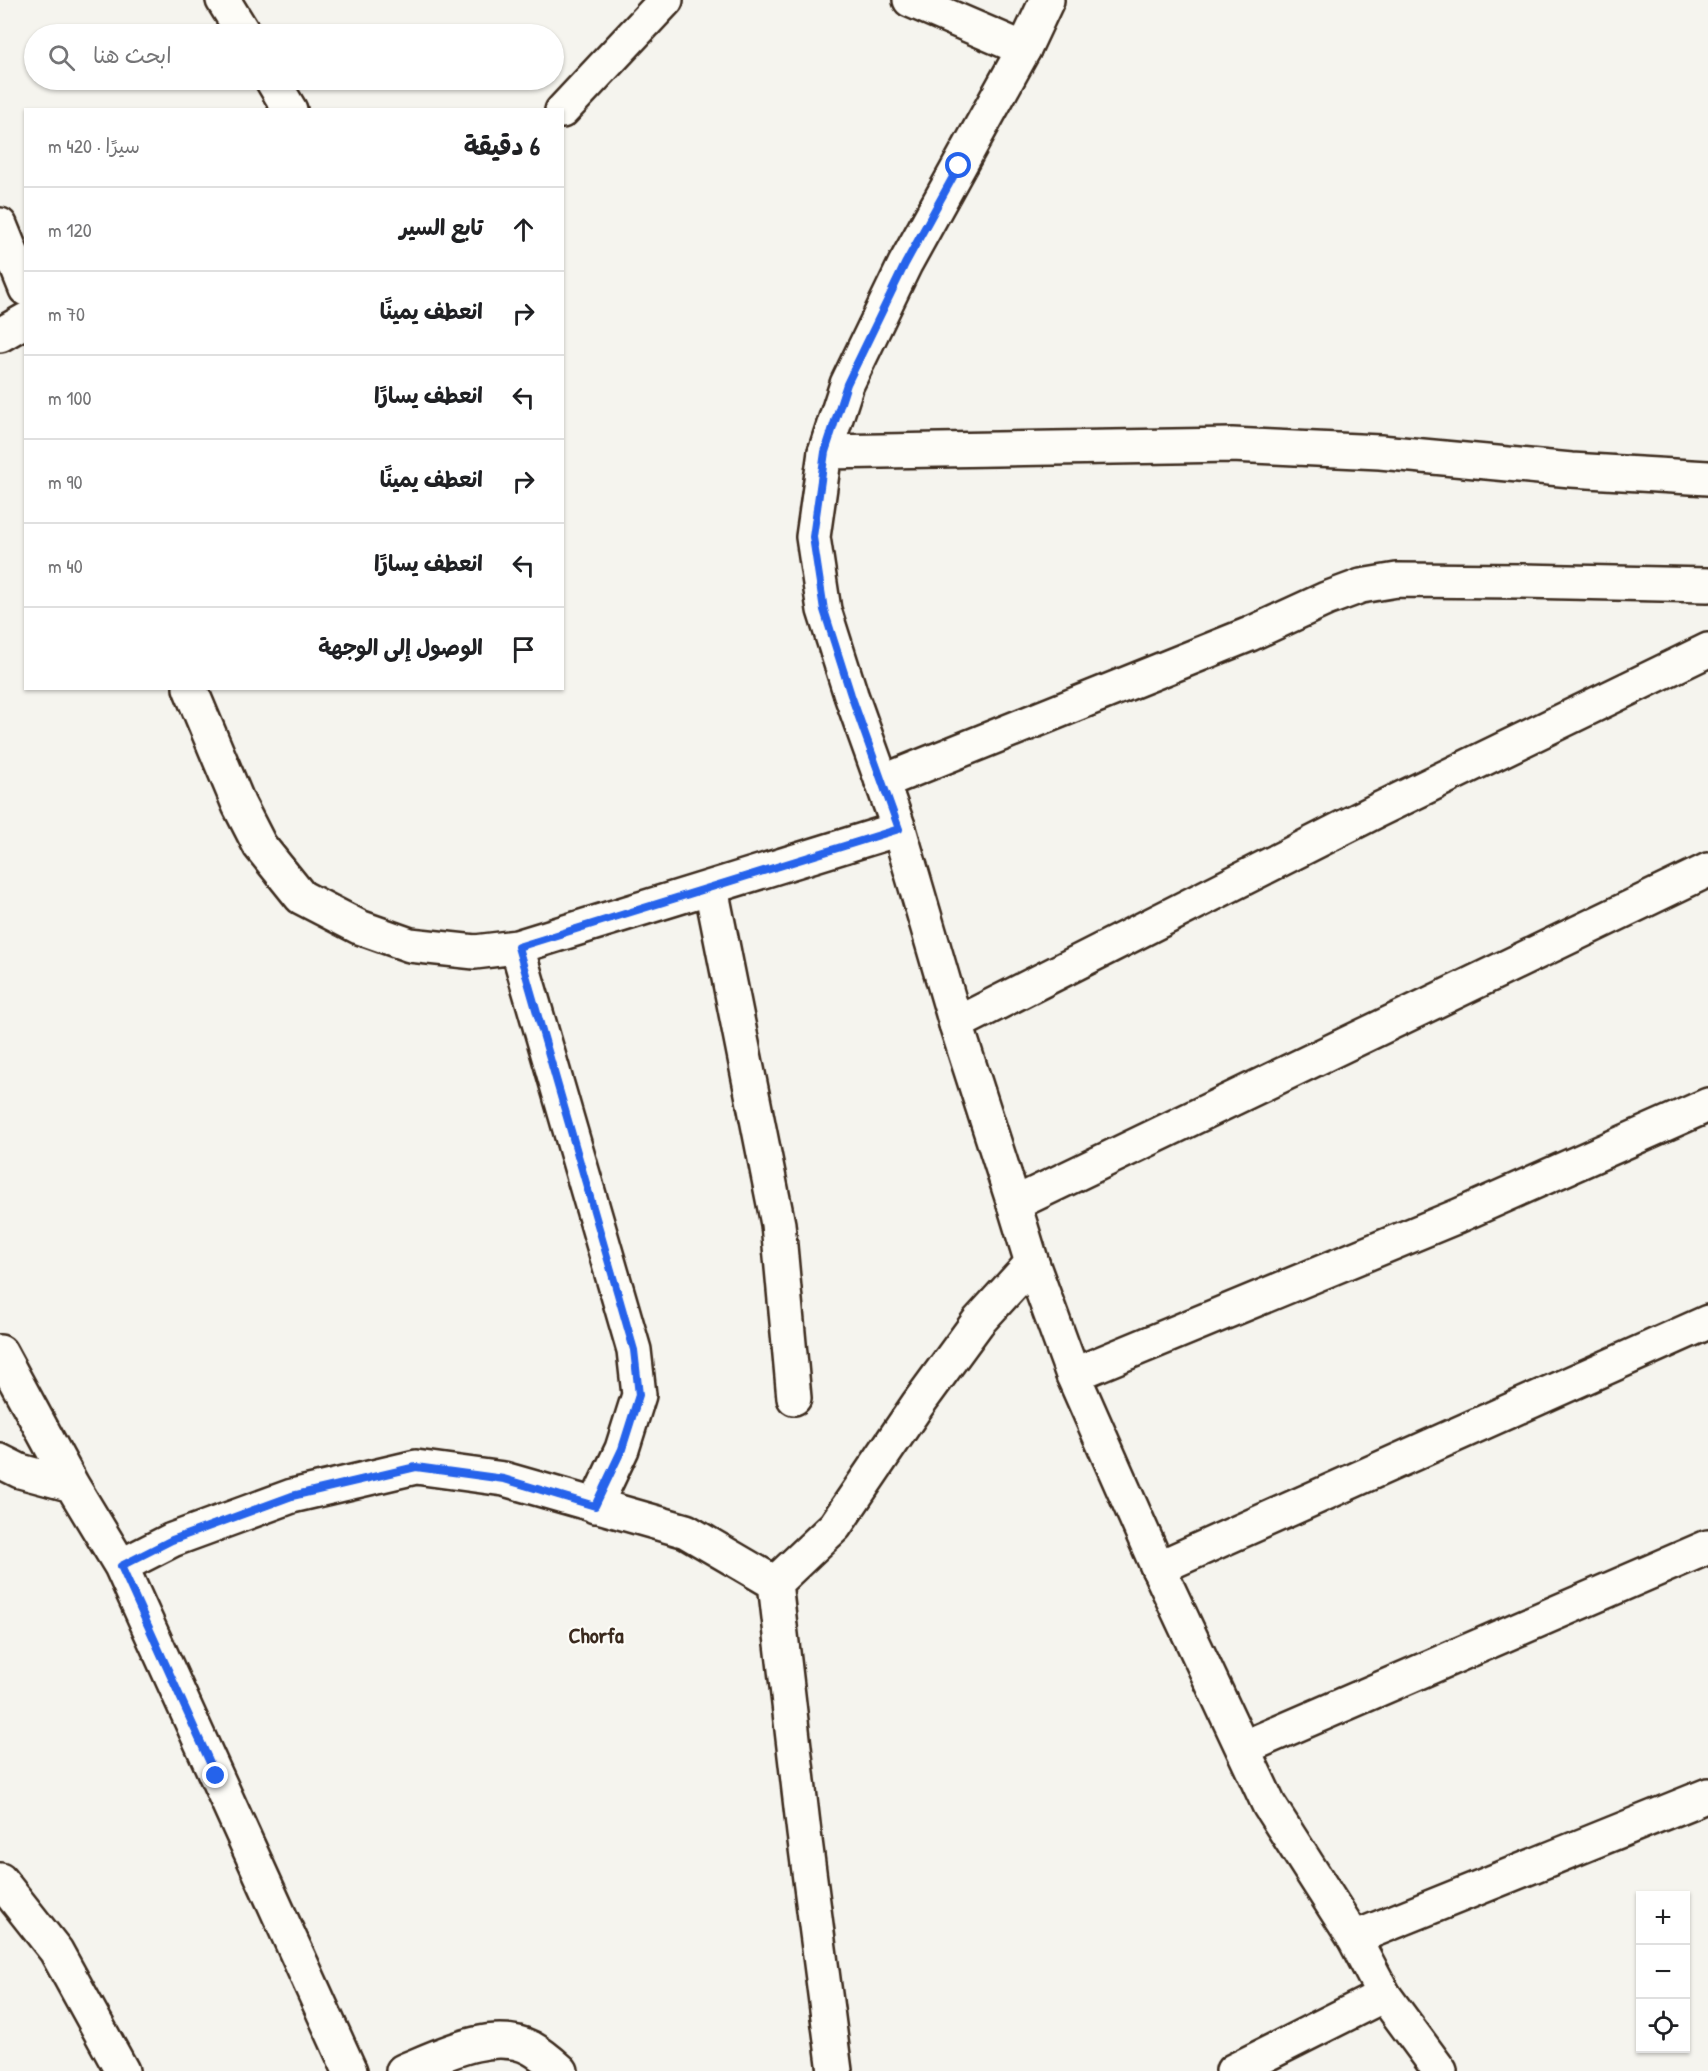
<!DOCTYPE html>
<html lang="ar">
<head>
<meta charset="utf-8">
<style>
	:root { --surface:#fff; --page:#f2f2f2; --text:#202124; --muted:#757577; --line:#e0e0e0 }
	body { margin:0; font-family:"Patrick Hand","Playpen Sans Arabic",sans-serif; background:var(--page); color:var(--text); direction:rtl }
	.controls { position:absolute; right:18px; bottom:18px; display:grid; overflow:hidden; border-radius:0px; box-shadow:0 2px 4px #0004 }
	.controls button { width:54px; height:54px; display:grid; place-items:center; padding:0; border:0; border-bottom:2px solid var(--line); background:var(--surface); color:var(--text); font:30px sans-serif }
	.stop { position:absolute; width:18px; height:18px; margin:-14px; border:4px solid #2563eb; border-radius:50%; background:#fff }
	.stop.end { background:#2563eb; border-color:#fff; box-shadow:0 2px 6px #0008 }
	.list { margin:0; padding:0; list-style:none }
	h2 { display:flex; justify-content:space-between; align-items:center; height:78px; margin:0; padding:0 24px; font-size:26px }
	h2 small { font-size:20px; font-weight:400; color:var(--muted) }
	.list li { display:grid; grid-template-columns:39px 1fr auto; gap:18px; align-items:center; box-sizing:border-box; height:84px; padding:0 24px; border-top:2px solid var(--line) }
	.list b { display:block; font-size:22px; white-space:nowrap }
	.list em { font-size:20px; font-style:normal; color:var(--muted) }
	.icon { flex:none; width:33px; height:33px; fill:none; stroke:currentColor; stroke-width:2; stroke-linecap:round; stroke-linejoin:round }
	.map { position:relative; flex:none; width:1708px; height:2071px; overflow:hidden; direction:ltr }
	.search { position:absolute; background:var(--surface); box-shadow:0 2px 4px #0004; left:24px; top:24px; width:540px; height:66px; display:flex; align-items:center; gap:15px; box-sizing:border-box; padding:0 21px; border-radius:33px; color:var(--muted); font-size:22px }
	.panel { position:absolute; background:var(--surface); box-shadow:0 2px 4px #0004; left:24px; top:108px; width:540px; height:582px; border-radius:0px; direction:rtl }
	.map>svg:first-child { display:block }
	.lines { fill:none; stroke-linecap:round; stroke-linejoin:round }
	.minor-casing { stroke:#3b2a1e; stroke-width:38 }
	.major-casing { stroke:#3b2a1e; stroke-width:38 }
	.minor { stroke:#fdfcf7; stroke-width:33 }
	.major { stroke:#fdfcf7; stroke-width:33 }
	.route { stroke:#2563eb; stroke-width:8 }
	.labels { text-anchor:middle; stroke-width:4.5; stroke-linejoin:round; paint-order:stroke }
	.district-label { font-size:22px; font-weight:bold; fill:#3b2a1e; stroke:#fdfcf7 }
</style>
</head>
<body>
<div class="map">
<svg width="1708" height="2071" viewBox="0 0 1708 2071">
	<rect width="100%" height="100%" fill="#f5f4ee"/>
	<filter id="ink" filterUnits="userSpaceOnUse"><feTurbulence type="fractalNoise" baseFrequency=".0167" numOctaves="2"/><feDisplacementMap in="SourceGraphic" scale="12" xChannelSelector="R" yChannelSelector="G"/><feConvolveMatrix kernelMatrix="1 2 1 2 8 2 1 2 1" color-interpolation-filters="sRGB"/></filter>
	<g filter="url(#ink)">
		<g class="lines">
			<g class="minor-casing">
				<path id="minor" d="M 223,0 L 244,34
					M 910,0 L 1024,49
					M 272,80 L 290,110
					M 562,111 L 666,0
					M 0,225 L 26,289
					M 0,335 L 26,320
					M 825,452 L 1232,445 L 1380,452 L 1571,470 L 1708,478
					M 190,688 L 239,805 L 260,846 L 301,897 L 359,927 L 410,945 L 475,952 L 517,947 L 899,829
					M 882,782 L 1250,634 L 1326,599 L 1361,586 L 1397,580 L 1522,581 L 1708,585
					M 711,888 L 778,1224 L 794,1398
					M 517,947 L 634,1350 L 639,1395 L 622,1449 L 595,1506
					M 956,1024 L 1376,811 L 1708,650
					M 1014,1204 L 1708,870
					M 0,1352 L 72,1485 L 121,1566
					M 1073,1375 L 1458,1216 L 1708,1105
					M 0,1461 L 20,1471 L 72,1485
					M 1158,1568 L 1708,1322
					M 1243,1748 L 1708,1547
					M 0,1880 L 56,1951 L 122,2071
					M 1354,1938 L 1708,1795
					M 350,2071 L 121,1566 L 172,1540 L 292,1496 L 416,1467 L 504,1479 L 686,1531 L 775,1583
					M 403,2071 C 440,2056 492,2028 531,2048 C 542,2054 552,2063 561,2071
					M 835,2071 L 804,1833 L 775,1583 L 835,1526 L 918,1404 L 978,1322 L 1032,1263
					M 1233,2071 L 1384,1995"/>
			</g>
			<g class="major-casing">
				<path id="major" d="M 1047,0 L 1024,49 L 905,264 L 847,384 L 825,452 L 813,537 L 824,610 L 851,695 L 899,829 L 956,1024 L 1014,1204 L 1032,1263 L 1073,1375 L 1155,1561 L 1269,1805 L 1354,1938 L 1384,1995 L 1440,2071"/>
			</g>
			<use href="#minor" class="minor"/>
			<use href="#major" class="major"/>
		</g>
	</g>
	<g class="lines" filter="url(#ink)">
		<path class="route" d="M 216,1776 L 121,1566 L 172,1540 L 292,1496 L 416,1467 L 504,1479 L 595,1506 L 622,1449 L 639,1395 L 634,1350 L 518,947 L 899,829 L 851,695 L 824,610 L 813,537 L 825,452 L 847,384 L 905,264 L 959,166"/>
	</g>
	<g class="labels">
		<g class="district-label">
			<text x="596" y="1643">Chorfa</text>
		</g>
	</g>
</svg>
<div class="controls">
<button>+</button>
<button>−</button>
<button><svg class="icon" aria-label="locate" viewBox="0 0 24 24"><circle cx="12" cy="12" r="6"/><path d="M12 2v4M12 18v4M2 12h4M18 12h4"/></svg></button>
</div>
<div class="stop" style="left:959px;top:166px"></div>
<div class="stop end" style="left:216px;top:1776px"></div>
<div class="search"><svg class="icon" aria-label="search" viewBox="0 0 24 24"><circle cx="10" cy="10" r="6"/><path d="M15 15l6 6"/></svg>ابحث هنا</div>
<section class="panel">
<h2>6 دقيقة<small>سيرًا · 420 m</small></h2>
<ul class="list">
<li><svg class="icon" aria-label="ahead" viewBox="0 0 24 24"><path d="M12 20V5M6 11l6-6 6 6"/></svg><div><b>تابع السير</b></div><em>120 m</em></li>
<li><svg class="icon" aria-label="right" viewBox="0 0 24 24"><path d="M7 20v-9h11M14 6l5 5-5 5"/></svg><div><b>انعطف يمينًا</b></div><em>70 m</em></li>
<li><svg class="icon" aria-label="left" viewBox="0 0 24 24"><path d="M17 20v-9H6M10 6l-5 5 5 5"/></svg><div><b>انعطف يسارًا</b></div><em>100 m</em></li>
<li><svg class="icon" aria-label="right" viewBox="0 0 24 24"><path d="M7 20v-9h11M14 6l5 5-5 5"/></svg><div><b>انعطف يمينًا</b></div><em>90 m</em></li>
<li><svg class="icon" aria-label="left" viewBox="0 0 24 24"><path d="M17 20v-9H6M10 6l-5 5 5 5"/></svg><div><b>انعطف يسارًا</b></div><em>40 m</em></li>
<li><svg class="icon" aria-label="arrive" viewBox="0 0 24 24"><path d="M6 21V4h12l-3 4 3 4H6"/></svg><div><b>الوصول إلى الوجهة</b></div></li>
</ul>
</section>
</div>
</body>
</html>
